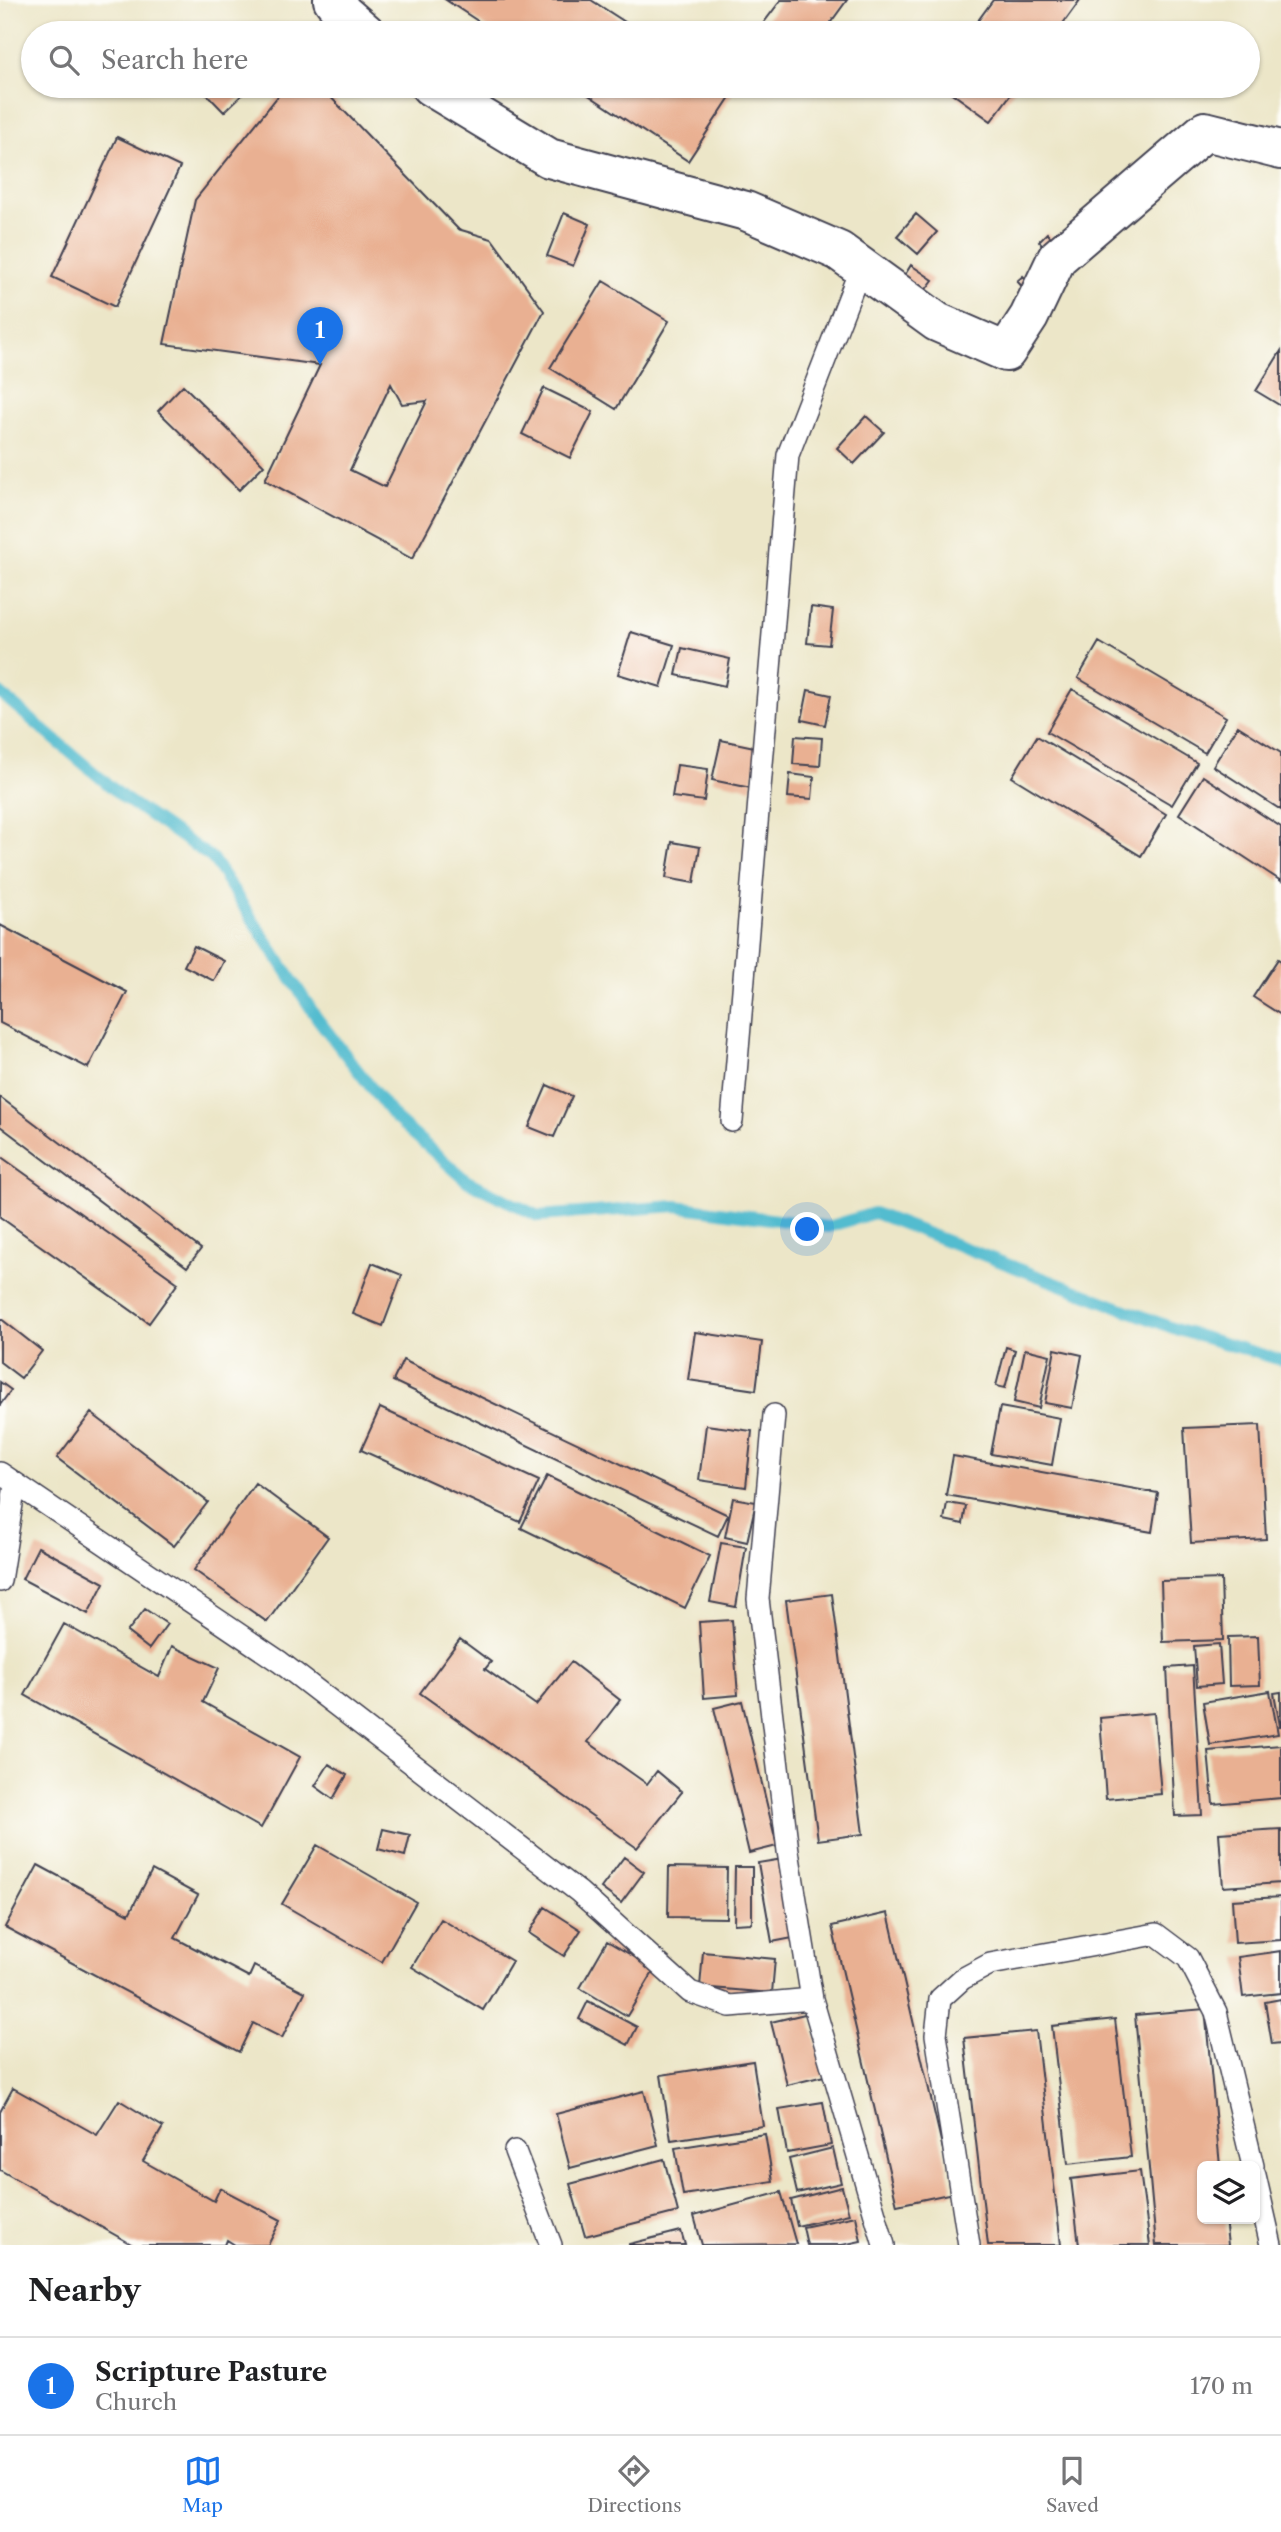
<!DOCTYPE html>
<html lang="en">
<head>
<meta charset="utf-8">
<style>
	:root { --surface:#fff; --page:#f2f2f2; --text:#202124; --muted:#757577; --line:#e0e0e0; --accent:#1a73e8 }
	body { margin:0; font-family:"Libre Caslon Text",serif; background:var(--page); color:var(--text) }
	.controls { position:absolute; right:21px; bottom:21px; display:grid; overflow:hidden; border-radius:10px; box-shadow:0 2px 5px #0004 }
	.controls button { width:63px; height:63px; display:grid; place-items:center; padding:0; border:0; border-bottom:2px solid var(--line); background:var(--surface); color:var(--text); font:35px sans-serif }
	.you { position:absolute; left:808px; top:1230px; width:24px; height:24px; margin:-18px; border:5px solid #fff; border-radius:50%; background:#1a73e8; box-shadow:0 0 0 10px #1a73e833 }
	.badge { display:grid; place-items:center; width:46px; height:46px; border-radius:50%; background:var(--accent); color:#fff; font-size:23px; font-weight:700 }
	.pin { position:absolute; translate:-50% -58px; filter:drop-shadow(0 2px 4px #0008) }
	.pin::after { content:''; position:absolute; top:37px; width:24px; height:21px; background:inherit; clip-path:polygon(0 0,100% 0,50% 100%) }
	.list { margin:0; padding:0; list-style:none }
	h2 { display:flex; justify-content:space-between; align-items:center; height:91px; margin:0; padding:0 28px; font-size:30px }
	h2 small { font-size:23px; font-weight:400; color:var(--muted) }
	.list li { display:grid; grid-template-columns:46px 1fr auto; gap:21px; align-items:center; box-sizing:border-box; height:98px; padding:0 28px; border-top:2px solid var(--line) }
	.list b { display:block; font-size:26px; white-space:nowrap }
	.list p { margin:0; font-size:23px; white-space:nowrap; color:var(--muted) }
	.list em { font-size:23px; font-style:normal; color:var(--muted) }
	.icon { flex:none; width:38px; height:38px; fill:none; stroke:currentColor; stroke-width:2; stroke-linecap:round; stroke-linejoin:round }
	.map { position:relative; flex:none; width:1281px; height:2245px; overflow:hidden }
	.search { position:absolute; background:var(--surface); box-shadow:0 2px 5px #0004; left:21px; right:21px; top:21px; height:77px; display:flex; align-items:center; gap:18px; box-sizing:border-box; padding:0 24px; border-radius:38px; color:var(--muted); font-size:26px }
	.sheet { height:189px; background:var(--surface) }
	nav { display:flex; justify-content:space-around; align-items:center; box-sizing:border-box; height:98px; border-top:2px solid var(--line); background:var(--surface); font-size:19px; color:var(--muted) }
	nav a { display:grid; justify-items:center; gap:4px }
	nav .on { color:var(--accent) }
	.map>svg:first-child { display:block }
	.lines { fill:none; stroke-linecap:round; stroke-linejoin:round }
	.stream { stroke:#52bccf; stroke-width:12 }
	.building { fill:#e9b092; fill-rule:evenodd }
	.service-casing { stroke:#403f50; stroke-width:24 }
	.minor-casing { stroke:#403f50; stroke-width:42 }
	.service { stroke:#fff; stroke-width:21 }
	.minor { stroke:#fff; stroke-width:38 }
</style>
</head>
<body>
<div class="map">
<svg width="1281" height="2245" viewBox="0 0 1281 2245">
	<rect width="100%" height="100%" fill="#fdfcf7"/>
	<filter id="ink" filterUnits="userSpaceOnUse"><feTurbulence type="fractalNoise" baseFrequency=".0143" numOctaves="2"/><feDisplacementMap in="SourceGraphic" scale="14" xChannelSelector="R" yChannelSelector="G"/><feConvolveMatrix kernelMatrix="1 2 1 2 8 2 1 2 1" color-interpolation-filters="sRGB"/></filter>
	<filter id="wash" filterUnits="userSpaceOnUse"><feTurbulence type="fractalNoise" baseFrequency=".00686" numOctaves="4" result="noise"/><feDisplacementMap in="SourceGraphic" scale="28" xChannelSelector="R" yChannelSelector="G"/><feGaussianBlur stdDeviation="1.57" result="paint"/><feColorMatrix in="noise" values="0 0 0 0 0 0 0 0 0 0 0 0 0 0 0 0 0 1.4 0 .05"/><feComposite in="paint" operator="in"/></filter>
	<g filter="url(#wash)">
		<rect width="100%" height="100%" fill="#ece6c8"/>
		<g class="lines">
			<path class="stream" d="M 0,693 L 124,798 L 212,858 L 317,1018 L 394,1117 L 467,1181 L 538,1216 L 676,1206 L 828,1227 L 874,1213 L 1178,1330 L 1281,1360"/>
		</g>
		<g id="blocks">
			<path class="building" d="M 446,0 L 591,0 L 642,33 L 496,33 Z
				M 781,0 L 847,0 L 823,33 L 756,33 Z
				M 993,0 L 1080,0 L 1056,33 L 969,33 Z
				M 199,86 L 245,86 L 248,89 L 224,112 Z
				M 286,86 L 320,86 L 458,229 L 492,239 L 544,311 L 412,559 L 265,480 L 320,365 L 164,344 L 195,200 ZM 391,384 L 402,404 L 427,401 L 385,487 L 350,470 Z
				M 575,86 L 721,86 L 732,94 L 688,161 Z
				M 942,86 L 1017,86 L 991,121 Z
				M 117,137 L 180,167 L 115,307 L 52,277 Z
				M 564,213 L 590,224 L 573,266 L 547,256 Z
				M 916,214 L 937,232 L 918,254 L 897,236 Z
				M 1047,233 L 1058,245 L 1050,253 L 1039,241 Z
				M 911,265 L 933,280 L 924,292 L 903,278 Z
				M 1023,276 L 1032,286 L 1026,291 L 1017,281 Z
				M 603,281 L 669,321 L 616,409 L 550,368 Z
				M 1281,351 L 1281,406 L 1256,391 Z
				M 183,385 L 264,465 L 239,490 L 158,411 Z
				M 544,388 L 593,412 L 570,458 L 522,434 Z
				M 866,416 L 884,432 L 854,464 L 837,448 Z
				M 811,607 L 833,610 L 829,645 L 807,643 Z
				M 631,632 L 674,645 L 661,687 L 618,674 Z
				M 1099,642 L 1226,717 L 1205,753 L 1078,678 Z
				M 682,648 L 730,659 L 725,686 L 676,675 Z
				M 1072,689 L 1197,763 L 1172,805 L 1047,732 Z
				M 808,690 L 831,695 L 825,725 L 802,720 Z
				M 1238,726 L 1281,753 L 1281,810 L 1213,766 Z
				M 795,736 L 822,738 L 820,766 L 793,764 Z
				M 1037,736 L 1166,814 L 1141,856 L 1012,777 Z
				M 721,740 L 759,748 L 751,788 L 712,780 Z
				M 677,765 L 708,769 L 704,801 L 672,797 Z
				M 790,774 L 814,777 L 812,799 L 788,797 Z
				M 1203,776 L 1281,827 L 1281,881 L 1179,814 Z
				M 672,842 L 700,847 L 694,883 L 666,878 Z
				M 0,925 L 127,992 L 88,1068 L 0,1023 Z
				M 194,946 L 224,961 L 214,981 L 184,966 Z
				M 1278,959 L 1281,961 L 1281,1015 L 1253,997 Z
				M 547,1085 L 572,1096 L 554,1137 L 529,1127 Z
				M 0,1097 L 201,1249 L 187,1267 L 0,1126 Z
				M 0,1156 L 178,1283 L 149,1323 L 0,1217 Z
				M 372,1263 L 402,1275 L 383,1326 L 353,1314 Z
				M 0,1318 L 42,1351 L 21,1378 L 0,1362 Z
				M 695,1332 L 762,1342 L 756,1390 L 688,1380 Z
				M 1006,1347 L 1015,1350 L 1005,1388 L 996,1386 Z
				M 1025,1349 L 1050,1355 L 1039,1408 L 1014,1402 Z
				M 1055,1349 L 1082,1355 L 1072,1408 L 1045,1403 Z
				M 403,1360 L 728,1515 L 718,1536 L 393,1381 Z
				M 0,1382 L 11,1390 L 0,1405 Z
				M 1000,1407 L 1060,1418 L 1052,1465 L 991,1454 Z
				M 380,1408 L 539,1481 L 520,1522 L 361,1450 Z
				M 91,1413 L 208,1502 L 174,1546 L 57,1458 Z
				M 706,1425 L 752,1431 L 746,1487 L 699,1480 Z
				M 1260,1425 L 1266,1539 L 1191,1543 L 1184,1428 Z
				M 953,1456 L 1158,1493 L 1152,1532 L 946,1495 Z
				M 547,1476 L 710,1556 L 685,1608 L 521,1528 Z
				M 255,1483 L 328,1537 L 267,1622 L 194,1570 Z
				M 733,1498 L 756,1502 L 747,1542 L 725,1537 Z
				M 947,1503 L 966,1506 L 963,1524 L 944,1520 Z
				M 721,1543 L 746,1547 L 736,1607 L 710,1602 Z
				M 38,1547 L 104,1583 L 88,1614 L 22,1579 Z
				M 1221,1579 L 1223,1640 L 1163,1642 L 1161,1581 Z
				M 832,1594 L 863,1834 L 818,1840 L 786,1600 Z
				M 145,1609 L 167,1624 L 149,1649 L 127,1632 Z
				M 732,1620 L 738,1695 L 704,1698 L 699,1622 Z
				M 64,1624 L 159,1677 L 172,1646 L 219,1668 L 203,1702 L 300,1757 L 261,1828 L 25,1695 Z
				M 1258,1636 L 1260,1685 L 1229,1686 L 1228,1637 Z
				M 460,1639 L 491,1662 L 485,1669 L 536,1705 L 571,1662 L 620,1700 L 588,1742 L 647,1784 L 657,1771 L 682,1792 L 637,1848 L 420,1693 Z
				M 1219,1644 L 1222,1684 L 1197,1686 L 1194,1646 Z
				M 1193,1666 L 1202,1815 L 1175,1816 L 1167,1668 Z
				M 1270,1691 L 1278,1734 L 1210,1745 L 1203,1702 Z
				M 1281,1692 L 1281,1726 L 1280,1726 L 1274,1693 Z
				M 742,1701 L 777,1846 L 749,1853 L 714,1708 Z
				M 1154,1713 L 1161,1794 L 1106,1799 L 1100,1718 Z
				M 1281,1745 L 1281,1798 L 1213,1804 L 1208,1751 Z
				M 329,1764 L 347,1775 L 333,1799 L 315,1786 Z
				M 383,1829 L 410,1835 L 405,1856 L 378,1849 Z
				M 1281,1829 L 1281,1883 L 1223,1887 L 1219,1833 Z
				M 317,1845 L 416,1902 L 382,1962 L 282,1904 Z
				M 624,1857 L 644,1872 L 621,1903 L 601,1888 Z
				M 783,1859 L 798,1937 L 772,1942 L 758,1863 Z
				M 38,1865 L 129,1914 L 152,1870 L 198,1895 L 175,1938 L 249,1977 L 254,1966 L 305,1992 L 282,2038 L 253,2023 L 239,2052 L 5,1927 Z
				M 669,1867 L 727,1868 L 726,1918 L 668,1917 Z
				M 735,1867 L 752,1867 L 752,1923 L 734,1924 Z
				M 1281,1897 L 1281,1940 L 1235,1943 L 1232,1900 Z
				M 545,1907 L 581,1930 L 564,1956 L 529,1933 Z
				M 888,1913 L 953,2193 L 897,2205 L 832,1926 Z
				M 441,1919 L 512,1961 L 483,2010 L 412,1967 Z
				M 607,1941 L 655,1969 L 627,2016 L 580,1988 Z
				M 1281,1951 L 1281,1993 L 1243,1997 L 1238,1957 Z
				M 703,1952 L 775,1959 L 772,1993 L 700,1987 Z
				M 1281,1999 L 1281,2043 L 1272,2044 L 1265,2002 Z
				M 588,2001 L 637,2027 L 628,2045 L 579,2019 Z
				M 1205,2009 L 1220,2166 L 1202,2166 L 1202,2219 L 1225,2219 L 1228,2245 L 1156,2245 L 1135,2015 Z
				M 809,2013 L 824,2076 L 787,2085 L 771,2022 Z
				M 1115,2019 L 1131,2157 L 1068,2164 L 1052,2026 Z
				M 1036,2031 L 1061,2245 L 988,2245 L 964,2038 Z
				M 753,2061 L 763,2126 L 671,2140 L 661,2075 Z
				M 13,2088 L 97,2135 L 119,2100 L 163,2127 L 143,2161 L 214,2201 L 220,2188 L 281,2220 L 268,2245 L 235,2245 L 227,2240 L 225,2245 L 133,2245 L 0,2170 L 0,2112 Z
				M 644,2091 L 658,2145 L 570,2168 L 556,2114 Z
				M 823,2102 L 831,2145 L 787,2153 L 779,2109 Z
				M 765,2134 L 773,2181 L 683,2195 L 675,2148 Z
				M 833,2148 L 841,2183 L 797,2193 L 789,2159 Z
				M 664,2159 L 678,2212 L 585,2236 L 570,2184 Z
				M 1140,2171 L 1150,2245 L 1079,2245 L 1071,2179 Z
				M 842,2187 L 849,2214 L 797,2226 L 791,2200 Z
				M 781,2192 L 796,2244 L 702,2245 L 694,2216 Z
				M 856,2216 L 861,2241 L 842,2245 L 807,2245 L 803,2227 Z
				M 681,2231 L 685,2245 L 629,2245 L 629,2244 Z"/>
		</g>
	</g>
	<g filter="url(#ink)">
		<use href="#blocks" fill-opacity="0" stroke="#403f50" stroke-width="2"/>
		<g class="lines">
			<g class="service-casing">
				<path id="service" d="M 732,1121 L 788,455 L 861,267
					M 774,1415 L 758,1599 L 788,1851 L 812,1999 L 884,2245
					M 0,1473 L 280,1662 L 579,1892 L 690,1992 L 730,2006 L 812,1999
					M 0,1581 L 15,1485
					M 515,2151 L 551,2245
					M 1255,2175 L 1271,2245
					M 969,2245 L 936,2035 L 940,1999 L 962,1979 L 990,1964 L 1156,1934 L 1188,1958 L 1216,2012 L 1253,2166"/>
			</g>
			<g class="minor-casing">
				<path id="minor" d="M 333,0 L 343,13 L 366,33
					M 430,86 L 549,158 L 746,211 L 839,251 L 937,322 L 1006,352 L 1029,317 L 1057,258 L 1205,131 L 1281,150"/>
			</g>
			<use href="#service" class="service"/>
			<use href="#minor" class="minor"/>
		</g>
	</g>
</svg>
<div class="controls">
<button><svg class="icon" aria-label="layers" viewBox="0 0 24 24"><path d="M12 4l9 5-9 5-9-5zM3 14l9 5 9-5"/></svg></button>
</div>
<div class="you"></div>
<div class="pin badge" style="left:320px;top:365px">1</div>
<div class="search"><svg class="icon" aria-label="search" viewBox="0 0 24 24"><circle cx="10" cy="10" r="6"/><path d="M15 15l6 6"/></svg>Search here</div>
</div>
<section class="sheet">
<h2>Nearby<small></small></h2>
<ul class="list">
<li><span class="badge">1</span><div><b>Scripture Pasture</b><p>Church</p></div><em>170 m</em></li>
</ul>
</section>
<nav>
<a class="on"><svg class="icon" aria-label="map" viewBox="0 0 24 24"><path d="M3 6l6-2 6 2 6-2v14l-6 2-6-2-6 2zM9 4v14M15 6v14"/></svg>Map</a>
<a><svg class="icon" aria-label="directions" viewBox="0 0 24 24"><path d="M12 3l9 9-9 9-9-9zM9 14v-3h6M13 9l2 2-2 2"/></svg>Directions</a>
<a><svg class="icon" aria-label="saved" viewBox="0 0 24 24"><path d="M7 4h10v16l-5-4-5 4z"/></svg>Saved</a>
</nav>
</body>
</html>
